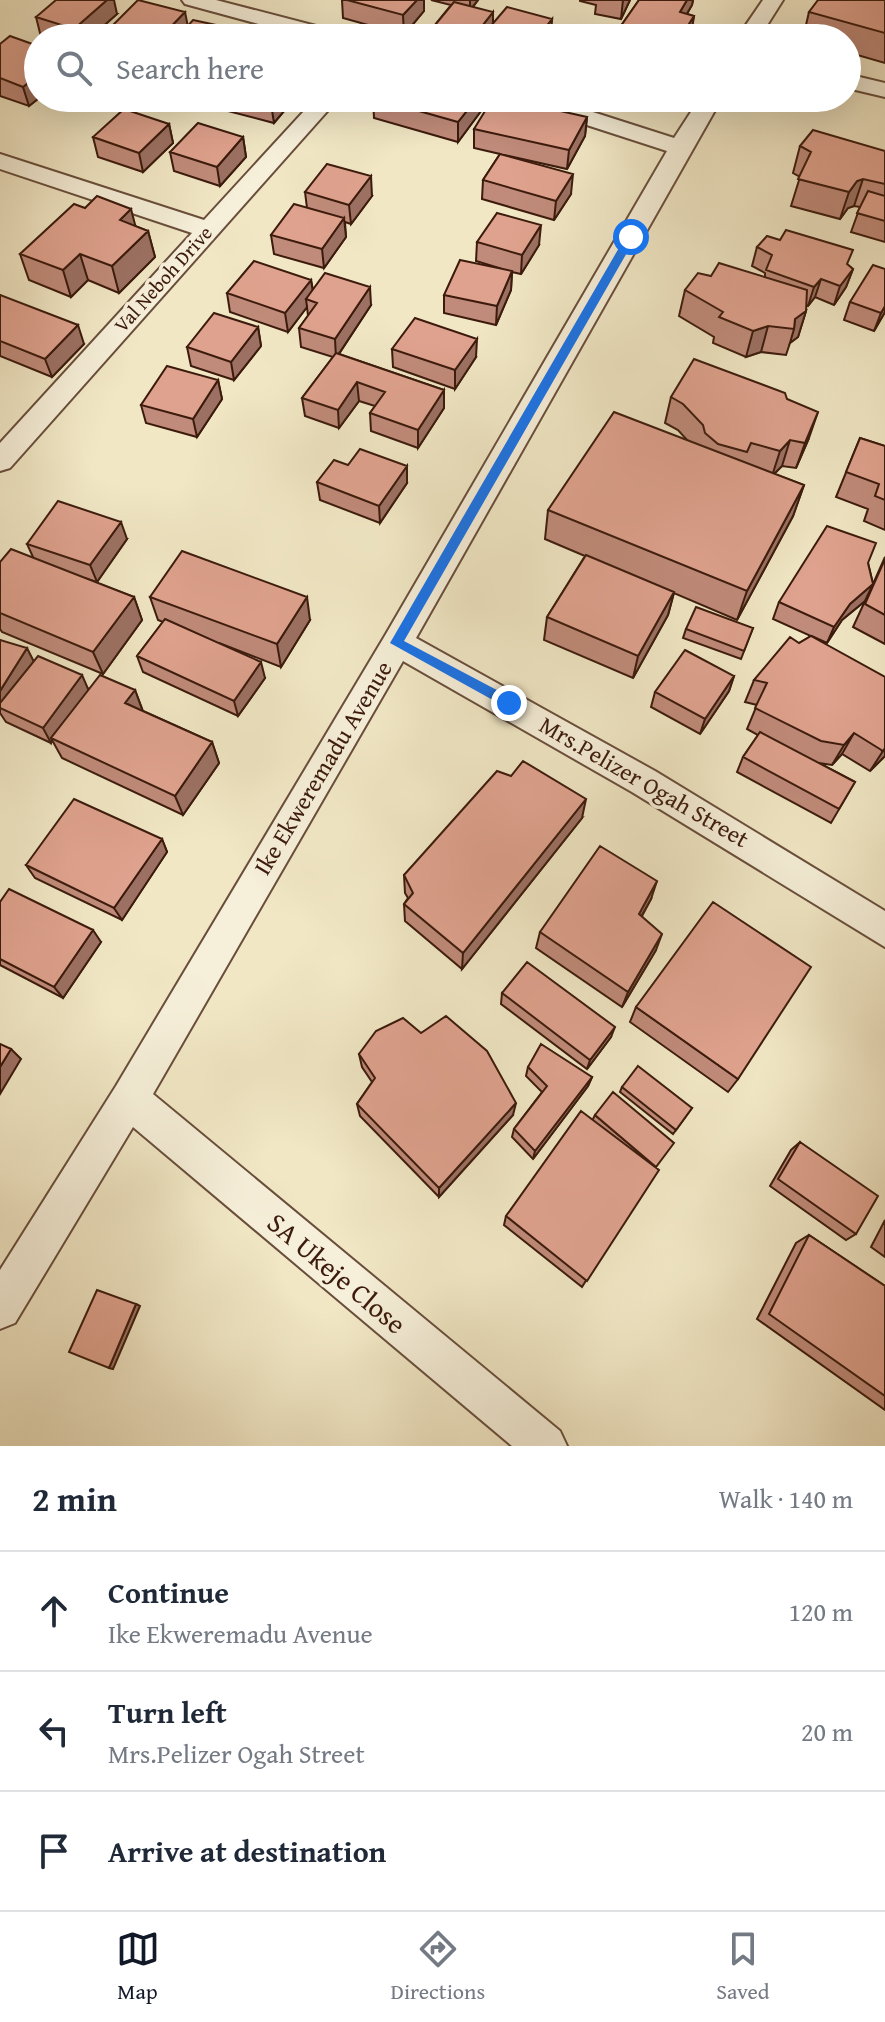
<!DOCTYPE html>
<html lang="en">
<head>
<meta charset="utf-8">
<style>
	:root { --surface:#fff; --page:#f2f2f3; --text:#1f2937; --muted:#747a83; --line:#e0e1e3; --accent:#111827 }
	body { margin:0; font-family:"Gentium Book Plus",serif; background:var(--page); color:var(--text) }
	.stop { position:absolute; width:24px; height:24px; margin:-18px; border:6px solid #1a73e8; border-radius:50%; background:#fff }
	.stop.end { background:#1a73e8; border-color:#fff; box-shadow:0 2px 8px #0008 }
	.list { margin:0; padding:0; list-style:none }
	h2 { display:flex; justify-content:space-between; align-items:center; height:104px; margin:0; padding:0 32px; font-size:34px }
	h2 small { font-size:26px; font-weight:400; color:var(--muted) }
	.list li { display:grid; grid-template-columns:52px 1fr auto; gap:24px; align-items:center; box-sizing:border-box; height:120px; padding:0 32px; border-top:2px solid var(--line) }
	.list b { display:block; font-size:30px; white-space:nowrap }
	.list p { margin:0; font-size:26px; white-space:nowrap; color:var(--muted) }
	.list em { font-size:26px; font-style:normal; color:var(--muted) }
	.icon { flex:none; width:44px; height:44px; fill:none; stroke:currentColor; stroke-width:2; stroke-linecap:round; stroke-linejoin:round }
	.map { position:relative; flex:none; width:885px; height:1446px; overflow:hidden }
	.search { position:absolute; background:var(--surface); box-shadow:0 8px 32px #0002; left:24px; right:24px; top:24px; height:88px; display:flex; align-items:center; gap:20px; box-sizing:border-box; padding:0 28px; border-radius:44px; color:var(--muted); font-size:30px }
	.sheet { height:464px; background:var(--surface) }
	nav { display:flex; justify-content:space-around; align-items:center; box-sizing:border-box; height:112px; border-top:2px solid var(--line); background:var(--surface); font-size:22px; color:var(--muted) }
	nav a { display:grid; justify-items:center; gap:4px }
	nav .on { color:var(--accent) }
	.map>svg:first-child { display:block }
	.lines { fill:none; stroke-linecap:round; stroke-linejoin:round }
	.street-casing { stroke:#694e3b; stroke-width:4 }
	.street { fill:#f6efd9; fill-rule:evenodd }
	.wall { fill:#c08b7a; stroke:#3c1b0d; stroke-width:2 }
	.shaded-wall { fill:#9c7163; stroke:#3c1b0d; stroke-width:2 }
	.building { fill:#dfa28e; stroke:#3c1b0d; stroke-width:2 }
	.route { fill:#1a73e8 }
	.labels { text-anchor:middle; stroke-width:7; stroke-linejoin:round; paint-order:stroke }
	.far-street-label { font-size:20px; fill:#3c1b0d; stroke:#f6efd9 }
	.street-label { font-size:24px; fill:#3c1b0d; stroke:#f6efd9 }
	.near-street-label { font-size:28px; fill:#3c1b0d; stroke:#f6efd9 }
</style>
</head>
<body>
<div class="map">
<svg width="885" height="1446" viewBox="0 0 885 1446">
	<rect width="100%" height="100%" fill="#f1e7c5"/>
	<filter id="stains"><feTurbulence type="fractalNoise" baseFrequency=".0025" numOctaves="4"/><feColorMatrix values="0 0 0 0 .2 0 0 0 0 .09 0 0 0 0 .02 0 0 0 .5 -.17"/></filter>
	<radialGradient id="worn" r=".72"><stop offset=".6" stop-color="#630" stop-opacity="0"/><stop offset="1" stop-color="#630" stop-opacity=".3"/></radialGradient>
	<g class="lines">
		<g class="street-casing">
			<path id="street" d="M 182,0 L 216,0 L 343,33 L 346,38 L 310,38 L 185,4 Z
				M 763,0 L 783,0 L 759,38 L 737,38 Z
				M 847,74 L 885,83 L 885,97 L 847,88 Z
				M 316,98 L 339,98 L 10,468 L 0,471 L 0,443 L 192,233 L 0,169 L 0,154 L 204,220 Z
				M 516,98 L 549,98 L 674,138 L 700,98 L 722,98 L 416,638 L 655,771 L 885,911 L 885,947 L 632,792 L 403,661 L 153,1094 L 560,1431 L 567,1446 L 512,1446 L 133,1127 L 15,1323 L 0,1329 L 0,1270 L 116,1086 L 386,634 L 667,151 L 519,103 Z"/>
		</g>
		<use href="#street" class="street"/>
	</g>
	<path class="wall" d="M 342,0 L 424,0 L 424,11 L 404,35 L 343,18 Z
		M 431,0 L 478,0 L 473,7 L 493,24 L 552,19 L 550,38 L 435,38 L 435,25 L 451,5 Z
		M 580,0 L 630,0 L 621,19 L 595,14 L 596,5 L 580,1 Z
		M 639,0 L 693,0 L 692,5 L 687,14 L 694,16 L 689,38 L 616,38 L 616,33 Z
		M 885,0 L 885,63 L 847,52 L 847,38 L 803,38 L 809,12 Z
		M 117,14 L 90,38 L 45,38 L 41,37 L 36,17 Z
		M 0,44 L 39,98 L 29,106 L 0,96 Z
		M 219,98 L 295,98 L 274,123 L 220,109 Z
		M 373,98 L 481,98 L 481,111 L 458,142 L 374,118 Z
		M 615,98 L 642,98 L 637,105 Z
		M 587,117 L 585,136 L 567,169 L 504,155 L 571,194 L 554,220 L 482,199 L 483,180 L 500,154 L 474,148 L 474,129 Z
		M 169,124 L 173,143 L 143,172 L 98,157 L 93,137 Z
		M 243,137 L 246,157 L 220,186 L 174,171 L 170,152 Z
		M 800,146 L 885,151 L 885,242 L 851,232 L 860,207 L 854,206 L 848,208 L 840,219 L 791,206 L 800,177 L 793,173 Z
		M 305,192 L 372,196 L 351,224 L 345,222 L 346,237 L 324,268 L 274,254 L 271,235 L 307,208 Z
		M 135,226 L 148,231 L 155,257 L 119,293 L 88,280 L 71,297 L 29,280 L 20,254 Z
		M 477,242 L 539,245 L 521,274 L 512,272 L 511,290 L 496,325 L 444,313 L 444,295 L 499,268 L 476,261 Z
		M 757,247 L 848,265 L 853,269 L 846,287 L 834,305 L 815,297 L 808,306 L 806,305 L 806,311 L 798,337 L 790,343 L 786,355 L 761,352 L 746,357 L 713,343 L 714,337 L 679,316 L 685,290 L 711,276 L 765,277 L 765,273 L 752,266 Z
		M 885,269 L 885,312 L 874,331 L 844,320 L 850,302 Z
		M 311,280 L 313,290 L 371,305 L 339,354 L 444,390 L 444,408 L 418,448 L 371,431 L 370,413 L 375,406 L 359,401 L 339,428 L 305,416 L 302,398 L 333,357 L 301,347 L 299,328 L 308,316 L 307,307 L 288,332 L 230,312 L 227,293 Z
		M 0,295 L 84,344 L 52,377 L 0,356 Z
		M 258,327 L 261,346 L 234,380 L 191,366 L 187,347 Z
		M 392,349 L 476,357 L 455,389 L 393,367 Z
		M 218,380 L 222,399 L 197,437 L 146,423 L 141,405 Z
		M 671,397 L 787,399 L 809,438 L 796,468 L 782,466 L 774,474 L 804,485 L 793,516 L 737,620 L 674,593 L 668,615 L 633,678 L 544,640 L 547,617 L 585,556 L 545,539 L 548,510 L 688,441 L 678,430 L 665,423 Z
		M 860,438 L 885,446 L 885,530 L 864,521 L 868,509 L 836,497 Z
		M 348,465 L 407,483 L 380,523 L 320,500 L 317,482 Z
		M 127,539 L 97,582 L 84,578 L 134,597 L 142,620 L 103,674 L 2,632 L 0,629 L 0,562 L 33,557 L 27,544 Z
		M 885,557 L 885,644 L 853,627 L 865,601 L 842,620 L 827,643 L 814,637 L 885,756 L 870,771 L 842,754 L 832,765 L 819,763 L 855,782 L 831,823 L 737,772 L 743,757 L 758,735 L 747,729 L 757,705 L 745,702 L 754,680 L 799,643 L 811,636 L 773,619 L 779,602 L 868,563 L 873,584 Z
		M 150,597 L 310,620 L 281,667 L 219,643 L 265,678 L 238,716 L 143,672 L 137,656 L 163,622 L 158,620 Z
		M 753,628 L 741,659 L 683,638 L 686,629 Z
		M 0,640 L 34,661 L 89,689 L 135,690 L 143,711 L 212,742 L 219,763 L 183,815 L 62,758 L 52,740 L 51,743 L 6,722 L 0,713 Z
		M 734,676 L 729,691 L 700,734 L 651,707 L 655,692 Z
		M 582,818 L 462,969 L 405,921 L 404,904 L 408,898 L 405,893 L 404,875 Z
		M 162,839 L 167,852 L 122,920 L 35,878 L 26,865 Z
		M 651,899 L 642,916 L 656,950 L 622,1007 L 536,948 L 540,932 Z
		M 0,902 L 101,942 L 63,998 L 0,965 Z
		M 502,993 L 611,1037 L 587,1069 L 501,1004 Z
		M 636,1007 L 738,1079 L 728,1092 L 630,1022 Z
		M 421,1033 L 513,1115 L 439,1197 L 360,1116 L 357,1104 L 372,1082 L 362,1067 L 359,1054 Z
		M 528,1067 L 592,1077 L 588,1086 L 533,1159 L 512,1137 L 514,1129 L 542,1092 L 526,1076 Z
		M 622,1087 L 692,1108 L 673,1134 L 620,1092 Z
		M 595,1115 L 656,1167 L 582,1287 L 504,1225 L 506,1216 L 593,1119 Z
		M 800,1142 L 856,1234 L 846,1240 L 770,1186 L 791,1150 Z
		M 885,1220 L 885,1257 L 871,1247 Z
		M 809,1235 L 885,1286 L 885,1410 L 757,1319 L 796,1243 Z"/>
	<path class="shaded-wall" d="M 107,0 L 114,0 L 117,14 L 90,38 L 76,38 L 74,29 Z
		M 417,0 L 424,0 L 424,11 L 404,35 L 403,15 Z
		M 470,0 L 478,0 L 470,10 Z
		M 623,0 L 630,0 L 621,19 Z
		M 687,0 L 693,0 L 692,5 L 676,32 L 680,12 Z
		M 185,12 L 189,32 L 183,38 L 160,38 Z
		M 493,12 L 493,31 L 483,35 L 483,38 L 475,38 L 475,35 Z
		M 694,16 L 691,35 L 689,38 L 682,38 L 682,35 Z
		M 552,19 L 550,38 L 537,38 Z
		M 239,30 L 240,38 L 233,38 Z
		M 38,75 L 39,98 L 29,106 L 23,87 Z
		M 277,98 L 295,98 L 274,123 L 271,104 Z
		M 477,98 L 481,98 L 481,111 L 458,142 L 458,122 Z
		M 587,117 L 585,136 L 567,169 L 569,150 Z
		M 169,124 L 173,143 L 143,172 L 139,153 Z
		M 243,137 L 246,157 L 220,186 L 217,167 Z
		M 573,174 L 571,194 L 554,220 L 556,201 Z
		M 371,176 L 372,196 L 351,224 L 349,205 Z
		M 863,179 L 854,206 L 848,208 L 840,219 L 849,192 L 857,181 Z
		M 131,209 L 138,236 L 120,220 Z
		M 344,218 L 346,237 L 324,268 L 322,249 Z
		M 541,225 L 539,245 L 521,274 L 522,255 Z
		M 148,231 L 155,257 L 119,293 L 112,266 Z
		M 80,254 L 88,280 L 71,297 L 63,270 Z
		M 853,269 L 846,287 L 834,305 L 840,286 Z
		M 512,271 L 511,290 L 496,325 L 497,306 Z
		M 821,279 L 815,297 L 808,306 L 814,287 Z
		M 311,280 L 314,299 L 306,299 L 307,307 L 288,332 L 285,313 Z
		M 370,287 L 371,305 L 336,358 L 335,339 Z
		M 885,306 L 885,312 L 874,331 L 881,313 Z
		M 806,311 L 798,337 L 790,343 L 794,329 L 795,319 Z
		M 78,325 L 84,344 L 52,377 L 45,359 Z
		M 768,326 L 761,352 L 746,357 L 753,331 Z
		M 258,327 L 261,346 L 234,380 L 231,362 Z
		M 477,339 L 476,357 L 455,389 L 455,370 Z
		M 218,380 L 222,399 L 197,437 L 193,419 Z
		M 357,382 L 359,401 L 339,428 L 338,410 Z
		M 444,390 L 444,408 L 418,448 L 418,430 Z
		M 818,412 L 809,438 L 796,468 L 805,443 Z
		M 790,440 L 782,466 L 772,476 L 780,451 Z
		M 407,466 L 407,483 L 380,523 L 379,506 Z
		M 804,485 L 793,516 L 737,620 L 747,591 Z
		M 121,522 L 127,539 L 97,582 L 90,565 Z
		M 873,584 L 865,601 L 842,620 L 827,643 L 834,627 L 850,604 Z
		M 674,592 L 668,615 L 633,678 L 638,656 Z
		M 134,597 L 142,620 L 103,674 L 93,652 Z
		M 307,597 L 310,620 L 281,667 L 277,644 Z
		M 27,648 L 35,664 L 0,708 L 0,691 Z
		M 261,662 L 265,678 L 238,716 L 234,701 Z
		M 82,675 L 89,691 L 51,738 L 52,740 L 51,743 L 43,728 Z
		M 734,676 L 729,691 L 700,734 L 705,719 Z
		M 135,690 L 143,712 L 125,703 Z
		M 854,733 L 842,754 L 832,765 L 844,745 Z
		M 212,742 L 219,763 L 183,815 L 175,796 Z
		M 885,748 L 885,756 L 870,771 L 883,751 Z
		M 586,799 L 582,818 L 462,969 L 463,953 Z
		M 162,839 L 167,852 L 122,920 L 114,908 Z
		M 657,881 L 651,899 L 633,931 L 639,914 Z
		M 93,930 L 101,942 L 63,998 L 54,987 Z
		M 662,934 L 656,950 L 622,1007 L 628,992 Z
		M 615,1027 L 611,1037 L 587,1069 L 590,1060 Z
		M 11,1049 L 21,1059 L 0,1094 L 0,1067 Z
		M 592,1077 L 588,1086 L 533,1159 L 535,1151 Z
		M 516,1103 L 513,1115 L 439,1197 L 439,1188 Z
		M 136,1304 L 140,1306 L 113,1369 L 109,1368 Z"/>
	<path class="building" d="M 56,0 L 107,0 L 74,29 L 36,17 Z
		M 138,0 L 185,12 L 160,38 L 100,38 Z
		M 347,0 L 417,0 L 403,15 Z
		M 639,0 L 687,0 L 680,12 L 694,16 L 682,35 L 653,28 L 647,38 L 635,38 L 616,33 Z
		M 818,0 L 885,0 L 885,33 L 809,12 Z
		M 454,2 L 493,12 L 475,35 L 435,25 Z
		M 507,7 L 552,19 L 537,38 L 493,38 L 483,35 Z
		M 193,20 L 239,30 L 233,38 L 177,38 Z
		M 10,36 L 38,46 L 38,75 L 23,87 L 0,78 L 0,44 Z
		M 249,98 L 277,98 L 271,104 Z
		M 373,98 L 477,98 L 458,122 Z
		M 493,98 L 502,98 L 587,117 L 569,150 L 474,129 Z
		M 124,109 L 169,124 L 139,153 L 93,137 Z
		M 198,123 L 243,137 L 217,167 L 170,152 Z
		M 813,130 L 885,151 L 885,184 L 863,179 L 857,181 L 849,192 L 798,179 L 811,152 L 800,146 Z
		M 500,154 L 573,174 L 556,201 L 483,180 Z
		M 327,164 L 371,176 L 349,205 L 305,192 Z
		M 868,191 L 885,196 L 885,221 L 857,213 Z
		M 97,196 L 131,209 L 120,220 L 148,231 L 112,266 L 80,254 L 63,270 L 20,254 L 74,204 L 85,208 Z
		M 294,204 L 344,218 L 322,249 L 271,235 Z
		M 497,213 L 541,225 L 522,255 L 477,242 Z
		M 786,230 L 853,250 L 847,264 L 853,269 L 840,286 L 821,279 L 814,287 L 766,270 L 772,255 L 757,247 L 767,236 L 780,240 Z
		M 460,260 L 512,271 L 497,306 L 444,295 Z
		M 254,261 L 311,280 L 285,313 L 227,293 Z
		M 719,263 L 807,290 L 806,311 L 795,319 L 794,329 L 768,326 L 753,331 L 719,317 L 723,312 L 685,290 L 698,273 L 711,276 Z
		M 873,265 L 885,269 L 885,306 L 881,313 L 850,302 Z
		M 325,273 L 370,287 L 335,339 L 299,328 L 317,303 L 306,299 Z
		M 0,295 L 78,325 L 45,359 L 0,341 Z
		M 214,313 L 258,327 L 231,362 L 187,347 Z
		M 415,318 L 477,339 L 455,370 L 392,349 Z
		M 336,353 L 444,390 L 418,430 L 370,413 L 385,392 L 357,382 L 338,410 L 302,398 Z
		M 694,359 L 785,393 L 787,399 L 818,412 L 805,443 L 790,440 L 780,451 L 751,443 L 747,452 L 718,444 L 705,433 L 703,425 L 683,404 L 671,397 Z
		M 167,366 L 218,380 L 193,419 L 141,405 Z
		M 614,412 L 804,485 L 747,591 L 548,510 Z
		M 860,438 L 885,446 L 885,500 L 875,496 L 879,484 L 846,472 Z
		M 360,449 L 407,466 L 379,506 L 317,482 L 334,460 L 348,465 Z
		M 58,501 L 121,522 L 90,565 L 27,544 Z
		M 827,526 L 876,543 L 868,563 L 873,584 L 850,604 L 834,627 L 779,602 Z
		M 11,549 L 134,597 L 93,652 L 0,613 L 0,562 Z
		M 182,551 L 307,597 L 277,644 L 150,597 Z
		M 586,555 L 674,592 L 638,656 L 547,617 Z
		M 885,559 L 885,615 L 865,604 Z
		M 696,607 L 753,628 L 744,651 L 686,629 Z
		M 165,619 L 261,662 L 234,701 L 137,656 Z
		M 811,636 L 885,677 L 885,748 L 883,751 L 854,733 L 844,745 L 821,741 L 755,708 L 767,683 L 754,680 L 790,637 L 799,643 Z
		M 0,640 L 27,648 L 0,691 Z
		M 685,650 L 734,676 L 705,719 L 655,692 Z
		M 38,656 L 82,675 L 43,728 L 0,708 L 0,703 Z
		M 100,675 L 135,690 L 125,703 L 212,742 L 175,796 L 51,738 Z
		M 760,732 L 855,782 L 839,809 L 743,757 Z
		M 523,761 L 586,799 L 463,953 L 404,904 L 413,893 L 404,875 L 497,771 L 511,776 Z
		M 74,799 L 162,839 L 114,908 L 26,865 Z
		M 600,846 L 657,881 L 639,914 L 662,934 L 628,992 L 540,932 Z
		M 9,889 L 93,930 L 54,987 L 0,959 L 0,902 Z
		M 713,902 L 811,967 L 738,1079 L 636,1007 Z
		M 527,962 L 615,1027 L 590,1060 L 502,993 Z
		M 446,1016 L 487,1051 L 516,1103 L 439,1188 L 357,1104 L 375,1078 L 359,1054 L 376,1031 L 403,1018 L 421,1033 Z
		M 0,1044 L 11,1049 L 0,1067 Z
		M 541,1044 L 592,1077 L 535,1151 L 514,1129 L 547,1086 L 528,1067 Z
		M 638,1066 L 692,1108 L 676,1130 L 622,1087 Z
		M 613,1092 L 674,1143 L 656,1167 L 595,1115 Z
		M 581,1111 L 659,1170 L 587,1281 L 506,1216 Z
		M 800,1142 L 878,1196 L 856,1234 L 778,1179 Z
		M 809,1235 L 885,1286 L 885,1396 L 769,1314 Z
		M 97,1290 L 136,1304 L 109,1368 L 69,1352 Z"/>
	<path class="route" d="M 627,234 L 636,237 L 404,641 L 514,699 L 514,707 L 509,709 L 390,643 Z"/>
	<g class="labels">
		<g class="far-street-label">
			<text transform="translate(163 279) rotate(-48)" y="7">Val Neboh Drive</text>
		</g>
		<g class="street-label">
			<text transform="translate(323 768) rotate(-59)" y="8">Ike Ekweremadu Avenue</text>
			<text transform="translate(644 782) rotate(30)" y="8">Mrs.Pelizer Ogah Street</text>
		</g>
		<g class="near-street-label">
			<text transform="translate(337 1273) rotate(40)" y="10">SA Ukeje Close</text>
		</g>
	</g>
	<rect width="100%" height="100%" filter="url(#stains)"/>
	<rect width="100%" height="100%" fill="url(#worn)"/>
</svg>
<div class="stop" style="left:631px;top:237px"></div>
<div class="stop end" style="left:509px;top:703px"></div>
<div class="search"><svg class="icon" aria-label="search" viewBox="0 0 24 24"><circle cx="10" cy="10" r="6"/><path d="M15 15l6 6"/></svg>Search here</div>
</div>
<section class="sheet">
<h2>2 min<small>Walk · 140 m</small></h2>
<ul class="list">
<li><svg class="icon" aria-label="ahead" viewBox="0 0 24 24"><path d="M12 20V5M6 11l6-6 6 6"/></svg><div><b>Continue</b><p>Ike Ekweremadu Avenue</p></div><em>120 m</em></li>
<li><svg class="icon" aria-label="left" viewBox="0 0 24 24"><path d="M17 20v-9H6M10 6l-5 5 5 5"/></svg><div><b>Turn left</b><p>Mrs.Pelizer Ogah Street</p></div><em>20 m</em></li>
<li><svg class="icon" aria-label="arrive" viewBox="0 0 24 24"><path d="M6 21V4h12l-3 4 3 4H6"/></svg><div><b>Arrive at destination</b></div></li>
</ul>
</section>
<nav>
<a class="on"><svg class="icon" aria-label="map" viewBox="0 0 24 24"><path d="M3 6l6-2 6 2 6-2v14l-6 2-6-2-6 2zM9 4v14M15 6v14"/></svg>Map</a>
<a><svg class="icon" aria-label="directions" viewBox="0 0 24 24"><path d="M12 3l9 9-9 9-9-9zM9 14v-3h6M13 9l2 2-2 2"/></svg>Directions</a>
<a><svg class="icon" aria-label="saved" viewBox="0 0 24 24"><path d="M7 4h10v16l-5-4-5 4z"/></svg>Saved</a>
</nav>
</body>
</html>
